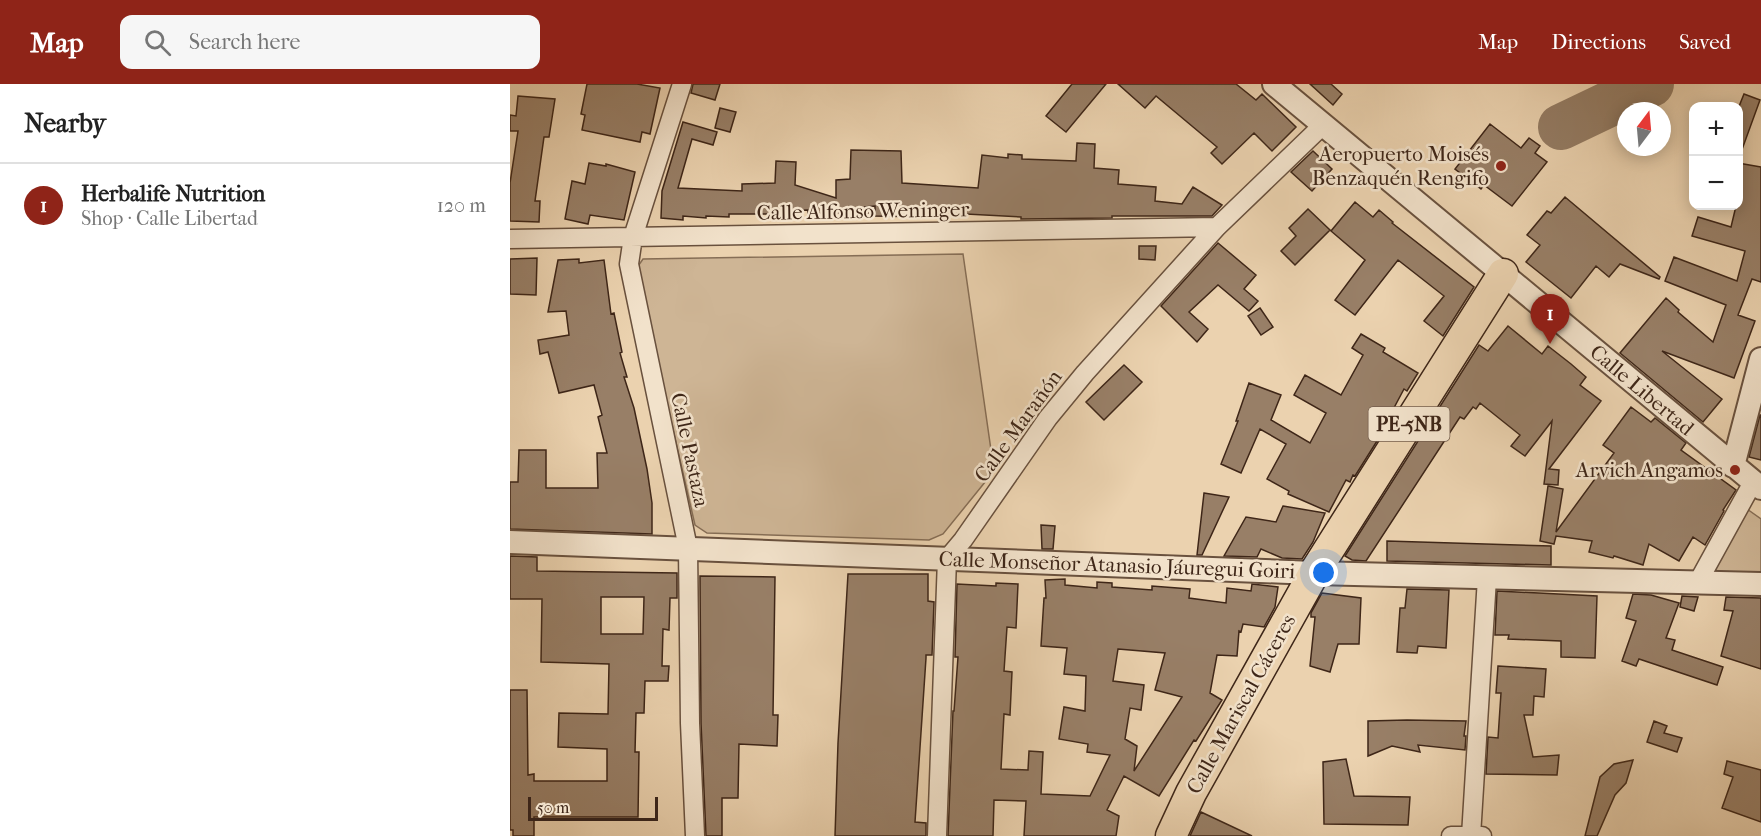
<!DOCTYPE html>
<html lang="en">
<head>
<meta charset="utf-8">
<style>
	:root { --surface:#fff; --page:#f6f6f6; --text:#222; --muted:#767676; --line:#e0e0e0; --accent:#8f2418 }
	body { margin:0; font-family:"IM FELL French Canon",serif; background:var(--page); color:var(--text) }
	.controls { position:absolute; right:18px; top:18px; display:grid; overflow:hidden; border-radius:12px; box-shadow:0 3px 15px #0003 }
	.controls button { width:54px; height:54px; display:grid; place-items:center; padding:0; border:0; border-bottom:2px solid var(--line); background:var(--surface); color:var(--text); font:30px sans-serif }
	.compass { position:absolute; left:1107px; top:18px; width:54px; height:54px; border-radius:50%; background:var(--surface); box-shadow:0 3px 15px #0003; rotate:16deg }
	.scale { position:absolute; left:18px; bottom:15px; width:130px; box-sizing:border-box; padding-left:6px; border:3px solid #3e2618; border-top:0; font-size:16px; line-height:21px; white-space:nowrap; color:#3e2618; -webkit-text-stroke:4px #f2e2cb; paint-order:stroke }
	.you { position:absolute; left:814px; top:489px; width:21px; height:21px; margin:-15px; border:4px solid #fff; border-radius:50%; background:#1a73e8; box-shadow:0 0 0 9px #1a73e833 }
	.badge { display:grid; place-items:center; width:39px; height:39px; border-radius:50%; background:var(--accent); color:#fff; font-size:20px; font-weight:700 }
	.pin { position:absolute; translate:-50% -50px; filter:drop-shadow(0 2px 3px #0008) }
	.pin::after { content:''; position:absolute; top:32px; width:21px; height:18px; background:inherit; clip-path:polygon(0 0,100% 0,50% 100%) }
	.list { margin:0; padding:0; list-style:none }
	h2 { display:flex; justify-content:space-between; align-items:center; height:78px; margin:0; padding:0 24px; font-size:26px }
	h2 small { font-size:20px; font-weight:400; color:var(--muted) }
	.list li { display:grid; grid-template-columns:39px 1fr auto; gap:18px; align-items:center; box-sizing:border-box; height:84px; padding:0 24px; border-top:2px solid var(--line) }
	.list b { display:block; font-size:22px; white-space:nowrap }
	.list p { margin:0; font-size:20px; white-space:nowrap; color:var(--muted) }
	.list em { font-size:20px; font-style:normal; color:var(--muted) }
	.icon { flex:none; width:33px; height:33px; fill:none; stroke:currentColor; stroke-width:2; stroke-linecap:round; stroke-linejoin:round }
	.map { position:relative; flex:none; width:1251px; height:752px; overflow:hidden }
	header { display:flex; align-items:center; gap:36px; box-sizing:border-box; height:84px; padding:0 30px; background:var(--accent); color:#fff }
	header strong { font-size:28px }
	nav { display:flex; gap:33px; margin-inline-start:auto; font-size:21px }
	.search { width:420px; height:54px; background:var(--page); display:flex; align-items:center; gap:15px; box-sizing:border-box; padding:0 21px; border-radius:12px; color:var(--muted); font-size:22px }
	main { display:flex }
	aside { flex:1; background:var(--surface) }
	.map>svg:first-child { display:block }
	.green { fill:#ceb595; stroke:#866e56; stroke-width:1.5 }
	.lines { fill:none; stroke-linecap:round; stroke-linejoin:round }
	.taxiway { stroke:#947c64; stroke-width:46 }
	.building { fill:#987f67; stroke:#3e2618; stroke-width:1.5; fill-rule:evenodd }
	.minor-casing { stroke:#69513e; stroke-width:21 }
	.tertiary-casing { stroke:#69513e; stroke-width:26 }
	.trunk-casing { stroke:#3e2618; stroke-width:33 }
	.minor { stroke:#f2e2cb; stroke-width:18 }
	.tertiary { stroke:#f2e2cb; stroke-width:22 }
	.trunk { stroke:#ebd2af; stroke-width:30 }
	.poi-dot { fill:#8f2418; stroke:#f2e2cb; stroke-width:2 }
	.labels { text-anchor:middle; stroke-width:5; stroke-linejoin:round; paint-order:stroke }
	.shield { fill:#f2e2cb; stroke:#745e4e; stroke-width:1.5 }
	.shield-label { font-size:20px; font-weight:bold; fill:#3e2618 }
	.poi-label { font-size:21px; fill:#3e2618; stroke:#f2e2cb; text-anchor:end }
	.street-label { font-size:21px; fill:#3e2618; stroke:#f2e2cb }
</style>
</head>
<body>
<header>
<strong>Map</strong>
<div class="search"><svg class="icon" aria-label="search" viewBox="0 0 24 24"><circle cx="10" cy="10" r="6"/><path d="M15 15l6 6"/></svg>Search here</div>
<nav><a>Map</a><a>Directions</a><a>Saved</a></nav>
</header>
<main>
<aside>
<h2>Nearby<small></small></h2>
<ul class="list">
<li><span class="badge">1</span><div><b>Herbalife Nutrition</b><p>Shop · Calle Libertad</p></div><em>120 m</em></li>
</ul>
</aside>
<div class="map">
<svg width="1251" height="752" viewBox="0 0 1251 752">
	<rect width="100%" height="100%" fill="#ebd2af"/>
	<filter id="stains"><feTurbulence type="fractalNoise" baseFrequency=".00333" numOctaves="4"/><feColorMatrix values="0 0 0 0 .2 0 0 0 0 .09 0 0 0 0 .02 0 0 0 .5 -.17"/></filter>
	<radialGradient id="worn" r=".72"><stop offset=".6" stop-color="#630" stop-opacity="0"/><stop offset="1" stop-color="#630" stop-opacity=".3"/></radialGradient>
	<path class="green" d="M 453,170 L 484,387 L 433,450 L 419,456 L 197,449 L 185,441 L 126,185 L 133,175 Z
		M 1237,425 L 1251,435 L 1251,489 L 1201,488 Z"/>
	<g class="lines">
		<path class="taxiway" d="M 1051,43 L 1141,0"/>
	</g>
	<path class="building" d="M 77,0 L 127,0 L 150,4 L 140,50 L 132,48 L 130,58 L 72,46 L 75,31 L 71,30 Z
		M 183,0 L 210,0 L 205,16 L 181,9 Z
		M 562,0 L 596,0 L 556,48 L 536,32 Z
		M 608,0 L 726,0 L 746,16 L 752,10 L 786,43 L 762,67 L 744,49 L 712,80 L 701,69 L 707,63 L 646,12 L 635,24 Z
		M 800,0 L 821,0 L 832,10 L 823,21 Z
		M 1234,10 L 1250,16 L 1230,71 L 1228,70 L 1228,25 Z
		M 8,12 L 45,15 L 39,53 L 34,53 L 25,117 L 30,117 L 29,138 L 0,137 L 0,99 L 8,47 L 0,47 L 0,31 L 6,32 Z
		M 210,24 L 226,28 L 220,48 L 205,44 Z
		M 173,38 L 207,48 L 203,61 L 182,55 L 168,104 L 232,107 L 232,100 L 265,99 L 266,77 L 286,78 L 285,101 L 326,114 L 326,96 L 340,95 L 341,66 L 391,67 L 392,99 L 468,104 L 472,71 L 498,74 L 498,70 L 512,71 L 512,75 L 566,77 L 567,59 L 585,60 L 584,84 L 609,86 L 608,100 L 646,103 L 645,117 L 672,120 L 683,103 L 712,121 L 702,132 L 602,132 L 602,134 L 511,135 L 511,133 L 437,129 L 437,131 L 416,130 L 416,133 L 365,132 L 365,122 L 354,123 L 364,126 L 363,129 L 298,129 L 298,126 L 266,127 L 266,130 L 219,130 L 219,133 L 196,132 L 196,134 L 173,132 L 173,136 L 151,134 L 152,107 Z
		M 980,40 L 1011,64 L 1019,54 L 1030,62 L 1025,69 L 1037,78 L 1002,122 L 974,101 L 971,105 L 945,85 Z
		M 803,67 L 822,85 L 802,107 L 781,88 Z
		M 79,79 L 96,82 L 96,80 L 125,88 L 114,136 L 80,131 L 78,140 L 55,135 L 62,97 L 75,100 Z
		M 1228,79 L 1251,83 L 1251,198 L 1242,195 L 1228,231 L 1245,237 L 1224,294 L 1152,267 L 1212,315 L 1193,338 L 1110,269 L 1156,214 L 1169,226 L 1168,228 L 1203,258 L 1216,221 L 1155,197 L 1164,173 L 1227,197 L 1235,167 L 1182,152 L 1188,133 L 1221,143 L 1226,122 L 1228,122 Z
		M 1055,113 L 1150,193 L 1149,195 L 1110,180 L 1099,193 L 1086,182 L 1061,214 L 1016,178 L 1030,161 L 1017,151 L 1037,127 L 1041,129 Z
		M 845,118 L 863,133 L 869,126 L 883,138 L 882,139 L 964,203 L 933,252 L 914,237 L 934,212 L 888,176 L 845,231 L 825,216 L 855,176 L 821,147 Z
		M 798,125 L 820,146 L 785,181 L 771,167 L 786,152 L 779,144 Z
		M 708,159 L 746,191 L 734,205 L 748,217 L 739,227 L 708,201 L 679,228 L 698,245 L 687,258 L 651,222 Z
		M 629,162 L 646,162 L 645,176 L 629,175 Z
		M 27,174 L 26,211 L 0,210 L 0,175 Z
		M 69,175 L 69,179 L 94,176 L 101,230 L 104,229 L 112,268 L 110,269 L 117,293 L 114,293 L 124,324 L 137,385 L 142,419 L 142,450 L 0,445 L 0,398 L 8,398 L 9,366 L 36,366 L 36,404 L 88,404 L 87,369 L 97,369 L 88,333 L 92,331 L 84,301 L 49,309 L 38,268 L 30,270 L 28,256 L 59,251 L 56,227 L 38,228 L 48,176 Z
		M 750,224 L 763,243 L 751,251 L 738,232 Z
		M 998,242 L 1032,270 L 1038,262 L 1061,280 L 1076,293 L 1070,301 L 1091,317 L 1039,385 L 1049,386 L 1048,401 L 1034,400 L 1042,337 L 1015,372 L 1001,362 L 1010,351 L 970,319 L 966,325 L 963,323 L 954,335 L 950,333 L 856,477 L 842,476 L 835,472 L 969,261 L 978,267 Z
		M 851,250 L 875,264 L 873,268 L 908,289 L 897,307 L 894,305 L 877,337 L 879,338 L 845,392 L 843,391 L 840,398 L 836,396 L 819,428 L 778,410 L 779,407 L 757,395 L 776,360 L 750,345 L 731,389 L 711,380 L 728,337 L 726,337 L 739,299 L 771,311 L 761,336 L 800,359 L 816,329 L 784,311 L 795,291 L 831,311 L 853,271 L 842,264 Z
		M 614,281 L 632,298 L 594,336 L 576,318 Z
		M 1121,323 L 1141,338 L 1145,334 L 1176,359 L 1171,366 L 1226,406 L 1213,426 L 1214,427 L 1195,461 L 1183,453 L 1169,477 L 1139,460 L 1133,481 L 1104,472 L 1103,474 L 1079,468 L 1082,457 L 1046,452 L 1044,460 L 1030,457 L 1038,402 L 1053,405 L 1046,448 L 1104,369 L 1093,361 Z
		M 1250,331 L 1251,331 L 1251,376 L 1239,373 Z
		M 694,409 L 719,413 L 692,471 L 687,471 Z
		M 773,422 L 815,429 L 803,458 L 792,475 L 772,474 L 751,465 L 747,473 L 714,472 L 736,433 L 766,438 Z
		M 531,441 L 545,442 L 543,465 L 532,465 Z
		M 877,457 L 1041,462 L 1041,481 L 877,477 Z
		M 0,472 L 27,473 L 27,487 L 167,489 L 167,514 L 160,514 L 159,546 L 153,545 L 152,582 L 159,582 L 158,597 L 135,597 L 134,629 L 126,629 L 125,668 L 129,668 L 128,733 L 24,733 L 24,752 L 3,752 L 3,746 L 0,746 L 0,606 L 17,606 L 18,691 L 24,690 L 24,697 L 97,697 L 97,665 L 48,663 L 49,629 L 98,630 L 99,580 L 31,578 L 32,515 L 0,515 ZM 91,513 L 134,513 L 133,550 L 91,550 Z
		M 338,490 L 418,490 L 418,517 L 424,518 L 422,571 L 416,571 L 416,574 L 405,738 L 416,739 L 416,752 L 325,752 L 328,659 Z
		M 190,492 L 265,493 L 263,631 L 268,631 L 267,662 L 229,660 L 228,714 L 212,714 L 212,752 L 196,752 L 191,639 Z
		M 555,495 L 555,501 L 587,504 L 587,498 L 602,499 L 602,503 L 642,506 L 642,502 L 680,505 L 679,514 L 716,519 L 717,504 L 741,507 L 742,500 L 768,503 L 765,523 L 754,543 L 733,540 L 731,548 L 729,547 L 727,572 L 707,571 L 700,609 L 712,616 L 686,657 L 684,656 L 649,712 L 614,692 L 597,726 L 609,732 L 606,752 L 514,752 L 516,717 L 484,716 L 483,752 L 438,752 L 443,627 L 444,627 L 448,573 L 445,573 L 447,500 L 486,502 L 486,499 L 508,500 L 506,544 L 497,543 L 494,587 L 502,588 L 500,631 L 494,630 L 491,685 L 518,686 L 519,667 L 533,668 L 531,710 L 580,712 L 600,671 L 577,668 L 578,660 L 549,655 L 554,623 L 575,627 L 576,592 L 554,590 L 557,564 L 531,562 L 534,514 L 536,514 L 535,496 ZM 608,565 L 655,569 L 645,606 L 672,613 L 624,687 L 627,662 L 615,655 L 620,624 L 631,626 L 634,601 L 603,597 Z
		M 897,505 L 939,506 L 936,564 L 908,562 L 907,569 L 887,568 L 890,524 L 895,524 Z
		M 987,507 L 1087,512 L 1085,574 L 1051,573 L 1051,557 L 998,555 L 999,551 L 985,551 Z
		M 812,509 L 851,514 L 849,560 L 828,560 L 820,588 L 800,582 L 805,533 L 801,533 L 801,529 Z
		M 1123,510 L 1141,511 L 1169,519 L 1156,554 L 1165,556 L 1162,566 L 1213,583 L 1207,601 L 1129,575 L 1126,582 L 1112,577 L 1126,537 L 1116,534 Z
		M 1172,512 L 1188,513 L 1184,527 L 1170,523 Z
		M 1216,513 L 1251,514 L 1251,585 L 1211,572 L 1223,527 L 1214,526 Z
		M 988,582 L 1036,585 L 1034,613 L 1024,612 L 1023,631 L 1014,631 L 1023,673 L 1049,671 L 1047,691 L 976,690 L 978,653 L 988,654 L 991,609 L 986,609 Z
		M 897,636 L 956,637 L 954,652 L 956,652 L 955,666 L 908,661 L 910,668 L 882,662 L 858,672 L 858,637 Z
		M 1144,637 L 1157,642 L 1154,649 L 1172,654 L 1167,668 L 1137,658 Z
		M 836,675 L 844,712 L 900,713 L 898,741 L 814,740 L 813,678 Z
		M 1123,676 L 1116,699 L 1105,711 L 1087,752 L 1075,752 L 1090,693 L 1104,680 Z
		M 1217,677 L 1251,686 L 1251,738 L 1212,724 L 1223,693 L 1214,690 Z
		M 691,728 L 742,752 L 680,752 Z"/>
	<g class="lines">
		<g class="minor-casing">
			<path id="minor" d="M 172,0 L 123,153 L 119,180 L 178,464 L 180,639 L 185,752
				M 0,155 L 707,143
				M 1188,498 L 1243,398
				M 427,752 L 437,475 L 453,456 L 538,334 L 575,289 L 707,143 L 814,40
				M 941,752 L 972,752
				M 961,752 L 977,494"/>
		</g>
		<g class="tertiary-casing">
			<path id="tertiary" d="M 764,0 L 1251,404
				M 1223,382 L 1251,275
				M 0,458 L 804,489 L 1251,500"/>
		</g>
		<g class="trunk-casing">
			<path id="trunk" d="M 661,752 L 681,709 L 804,489 L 993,190"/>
		</g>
		<use href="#minor" class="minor"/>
		<use href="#tertiary" class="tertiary"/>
		<use href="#trunk" class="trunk"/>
	</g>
	<g class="poi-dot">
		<circle cx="991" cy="82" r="6"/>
		<circle cx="1225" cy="386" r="6"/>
	</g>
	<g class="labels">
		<rect class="shield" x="858.5" y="323" width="81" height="34" rx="4.5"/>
		<g class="shield-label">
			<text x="899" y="347">PE-5NB</text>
		</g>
		<g class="poi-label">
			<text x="979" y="77">Aeropuerto Moisés<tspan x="979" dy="24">Benzaquén Rengifo</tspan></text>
			<text x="1213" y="393">Arvich Angamos</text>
		</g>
		<g class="street-label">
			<text transform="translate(353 127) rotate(-1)" y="7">Calle Alfonso Weninger</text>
			<text transform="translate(1132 306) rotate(40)" y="7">Calle Libertad</text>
			<text transform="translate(508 342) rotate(-54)" y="7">Calle Marañón</text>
			<text transform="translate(180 366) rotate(78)" y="7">Calle Pastaza</text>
			<text transform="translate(607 481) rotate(2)" y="7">Calle Monseñor Atanasio Jáuregui Goiri</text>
			<text transform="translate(731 620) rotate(-61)" y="7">Calle Mariscal Cáceres</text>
		</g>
	</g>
	<rect width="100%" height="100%" filter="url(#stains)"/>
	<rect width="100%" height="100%" fill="url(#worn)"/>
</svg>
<div class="controls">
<button>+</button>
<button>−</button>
</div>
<svg class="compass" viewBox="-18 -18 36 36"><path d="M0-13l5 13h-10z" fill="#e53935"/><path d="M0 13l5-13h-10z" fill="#767676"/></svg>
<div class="scale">50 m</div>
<div class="you"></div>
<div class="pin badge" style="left:1040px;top:260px">1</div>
</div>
</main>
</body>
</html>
